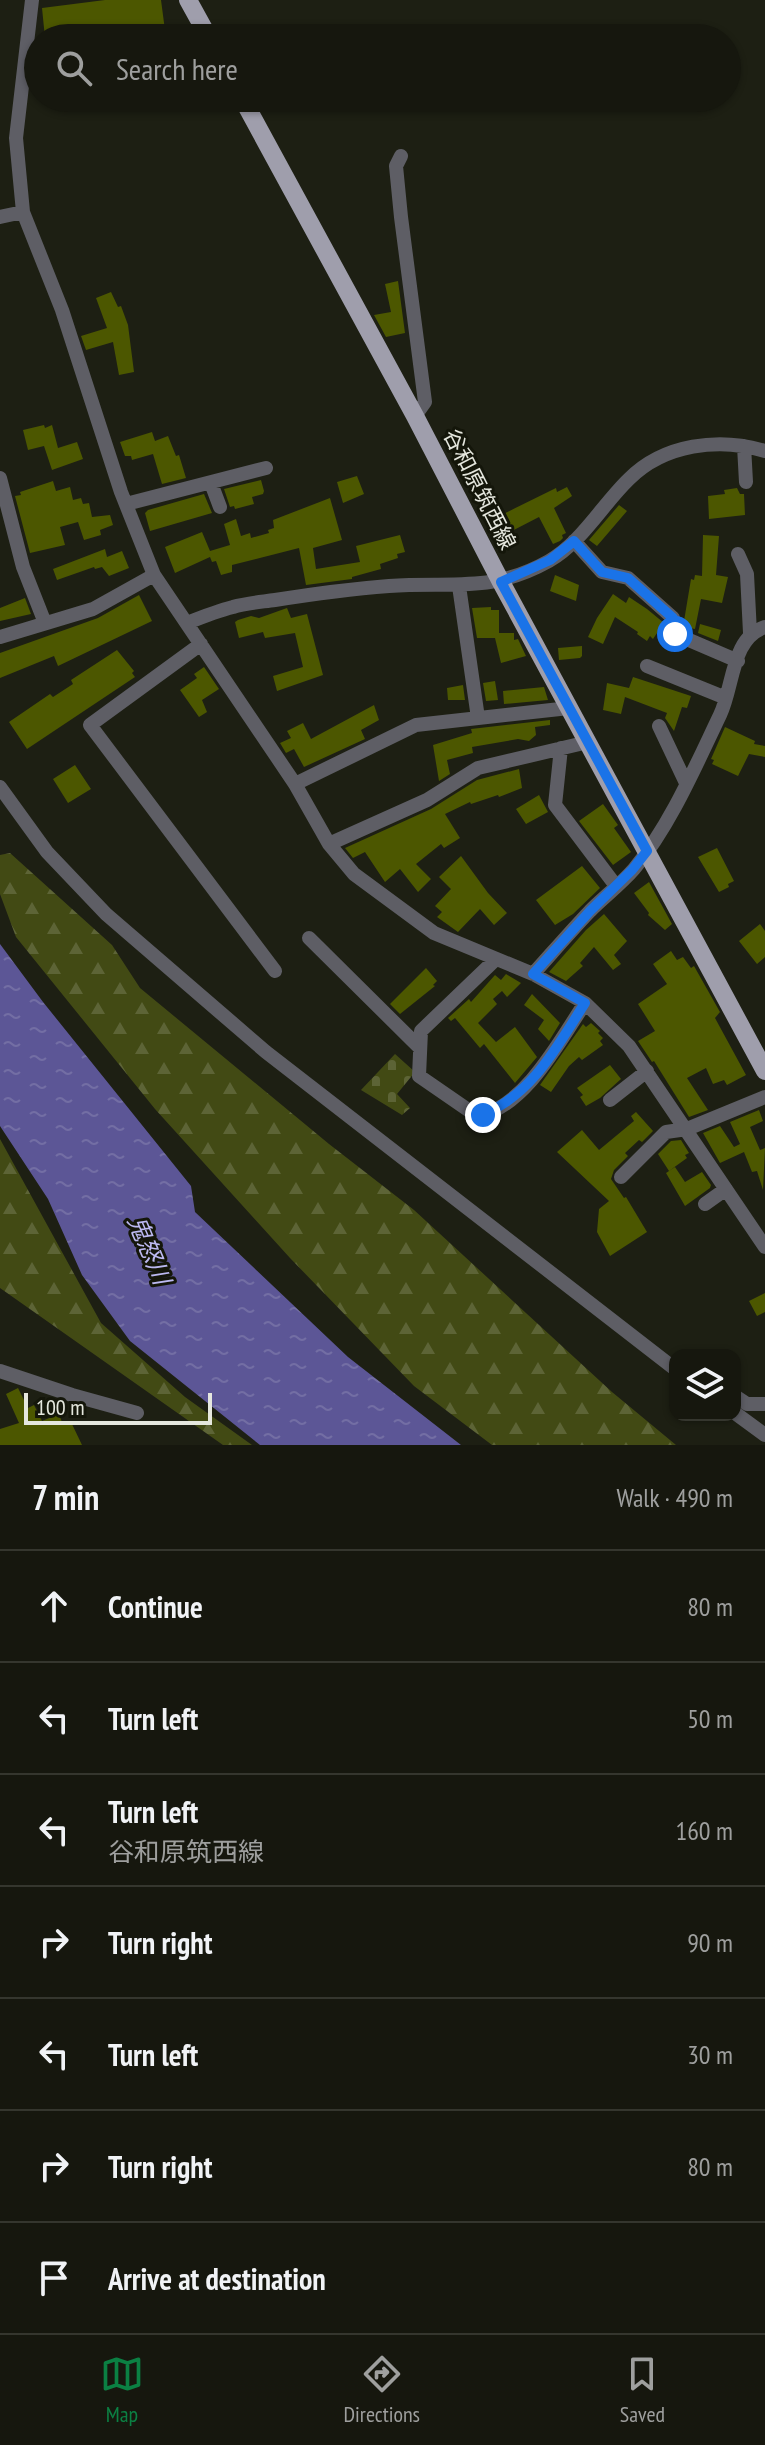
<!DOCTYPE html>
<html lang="en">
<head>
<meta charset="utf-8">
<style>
	:root { --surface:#16170e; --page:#23241c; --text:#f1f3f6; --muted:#9e9f9e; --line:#35362e; --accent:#0b8043 }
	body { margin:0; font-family:"PT Sans Narrow","Noto Sans JP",sans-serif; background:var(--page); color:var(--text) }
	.controls { position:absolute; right:24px; bottom:24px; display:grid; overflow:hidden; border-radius:16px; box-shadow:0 2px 6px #0004 }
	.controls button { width:72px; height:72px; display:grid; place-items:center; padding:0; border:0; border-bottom:2px solid var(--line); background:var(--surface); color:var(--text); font:40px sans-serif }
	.scale { position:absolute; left:24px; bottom:20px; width:188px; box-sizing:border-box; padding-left:8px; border:4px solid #e5e7de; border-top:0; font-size:22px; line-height:28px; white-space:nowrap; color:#e5e7de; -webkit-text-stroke:6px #14160a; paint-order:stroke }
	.stop { position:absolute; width:24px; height:24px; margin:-18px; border:6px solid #1a73e8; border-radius:50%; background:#fff }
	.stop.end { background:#1a73e8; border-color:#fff; box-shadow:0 2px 8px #0008 }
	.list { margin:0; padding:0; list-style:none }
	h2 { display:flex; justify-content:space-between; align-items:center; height:104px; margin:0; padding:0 32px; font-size:34px }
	h2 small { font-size:26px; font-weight:400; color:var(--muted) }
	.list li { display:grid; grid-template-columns:52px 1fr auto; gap:24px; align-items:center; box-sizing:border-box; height:112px; padding:0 32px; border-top:2px solid var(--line) }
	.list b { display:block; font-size:30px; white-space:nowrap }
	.list p { margin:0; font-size:26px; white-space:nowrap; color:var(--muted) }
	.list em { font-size:26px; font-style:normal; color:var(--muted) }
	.icon { flex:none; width:44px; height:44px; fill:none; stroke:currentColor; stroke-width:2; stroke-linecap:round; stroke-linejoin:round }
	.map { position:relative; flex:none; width:765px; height:1445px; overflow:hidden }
	.search { position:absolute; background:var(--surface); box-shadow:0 2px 6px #0004; left:24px; right:24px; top:24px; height:88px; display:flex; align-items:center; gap:20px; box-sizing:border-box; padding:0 28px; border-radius:44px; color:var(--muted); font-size:30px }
	.sheet { height:888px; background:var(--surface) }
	nav { display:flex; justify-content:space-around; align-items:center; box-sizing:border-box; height:112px; border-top:2px solid var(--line); background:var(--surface); font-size:22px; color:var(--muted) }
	nav a { display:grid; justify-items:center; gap:4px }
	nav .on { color:var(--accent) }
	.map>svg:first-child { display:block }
	.forest { fill:url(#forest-firs) }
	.cemetery { fill:url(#cemetery-stones) }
	.water { fill:url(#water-ripples) }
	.building { fill:#4c5700 }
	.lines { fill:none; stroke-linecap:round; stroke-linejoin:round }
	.minor { stroke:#5e5e65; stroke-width:14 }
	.major { stroke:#9f9eac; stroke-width:18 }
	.route { stroke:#1a73e8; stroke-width:10 }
	.labels { text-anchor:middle; stroke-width:6; stroke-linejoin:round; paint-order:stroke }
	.street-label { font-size:22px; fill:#e5e7de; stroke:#14160a }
	.water-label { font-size:24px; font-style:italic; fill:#bcb9f1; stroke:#14160a }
</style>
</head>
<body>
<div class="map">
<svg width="765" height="1445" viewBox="0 0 765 1445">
	<defs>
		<pattern id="forest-firs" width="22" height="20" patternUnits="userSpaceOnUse" patternTransform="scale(2)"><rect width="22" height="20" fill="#424a14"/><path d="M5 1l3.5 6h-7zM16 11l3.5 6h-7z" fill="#5d6436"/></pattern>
		<pattern id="cemetery-stones" width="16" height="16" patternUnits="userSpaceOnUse" patternTransform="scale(2)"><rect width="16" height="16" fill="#424a14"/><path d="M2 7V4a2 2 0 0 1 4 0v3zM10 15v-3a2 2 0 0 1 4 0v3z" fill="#5d6436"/></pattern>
		<pattern id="water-ripples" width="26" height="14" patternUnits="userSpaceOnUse" patternTransform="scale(2)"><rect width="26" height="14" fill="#5c5696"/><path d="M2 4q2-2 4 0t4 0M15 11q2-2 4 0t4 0" fill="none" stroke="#736ea4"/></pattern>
	</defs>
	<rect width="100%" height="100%" fill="#1d1f13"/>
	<path class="forest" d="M 10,853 L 112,945 L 140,988 L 329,1144 L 414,1210 L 612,1392 L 676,1445 L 492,1445 L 414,1386 L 290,1258 L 155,1109 L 16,937 L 0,894 L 0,855 Z
		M 0,1139 L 101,1323 L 185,1397 L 252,1445 L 223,1445 L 0,1288 Z"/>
	<path class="cemetery" d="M 395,1054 L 415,1072 L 397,1094 L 410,1108 L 402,1115 L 361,1090 Z"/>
	<path class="water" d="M 0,944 L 43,1002 L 191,1186 L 195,1212 L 348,1357 L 461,1445 L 260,1445 L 130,1341 L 82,1275 L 48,1199 L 0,1126 Z"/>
	<path class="building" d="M 105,0 L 161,0 L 166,38 L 45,38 L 42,8 Z
		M 185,98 L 203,98 L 206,107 L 188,111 Z
		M 398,281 L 405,333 L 386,337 L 374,315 L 391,312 L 385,284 Z
		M 111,292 L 118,307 L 121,306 L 128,325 L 134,372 L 119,375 L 113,342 L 86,350 L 81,336 L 107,328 L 96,298 Z
		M 44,425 L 45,428 L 52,425 L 58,448 L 77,442 L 83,459 L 52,470 L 44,446 L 28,450 L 23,430 Z
		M 152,432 L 155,441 L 168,436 L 176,456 L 179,455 L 186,478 L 162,484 L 153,454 L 132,460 L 131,456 L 125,456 L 120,442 Z
		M 357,476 L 364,494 L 343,503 L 337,482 Z
		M 261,480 L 264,491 L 263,494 L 252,497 L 254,504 L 235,509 L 234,506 L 230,507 L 224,489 Z
		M 53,481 L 56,491 L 70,487 L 73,500 L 81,498 L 83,504 L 89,503 L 92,517 L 110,515 L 113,525 L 100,530 L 101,535 L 84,540 L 78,522 L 60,527 L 65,545 L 30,553 L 15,496 L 21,495 L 20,492 Z
		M 567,487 L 572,496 L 554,508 L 566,533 L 562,535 L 563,538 L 560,541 L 553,544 L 539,517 L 500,537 L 491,520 L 556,488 L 557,492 Z
		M 737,488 L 740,494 L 744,494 L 745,515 L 709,519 L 708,496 L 725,494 L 724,490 Z
		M 204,494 L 212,513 L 150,531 L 145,513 L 148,510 Z
		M 330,498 L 342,540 L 313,548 L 316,569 L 360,562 L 356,546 L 400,535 L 405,552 L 397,554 L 398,558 L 380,564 L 381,569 L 352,577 L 352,579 L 306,585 L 299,548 L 232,565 L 232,572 L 221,575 L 216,561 L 212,562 L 210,557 L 175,573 L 165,547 L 202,532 L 210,551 L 230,545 L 224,524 L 236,519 L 241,536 L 250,533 L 251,538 L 269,533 L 268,530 L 274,528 L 273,520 Z
		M 619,505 L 627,511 L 597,546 L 589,540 Z
		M 703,535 L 719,536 L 716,575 L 728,577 L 722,603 L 701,599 L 695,629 L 684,627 L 684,621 L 691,579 L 694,580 L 695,575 L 702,576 Z
		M 105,549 L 107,557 L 122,551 L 129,568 L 109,576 L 102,567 L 95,569 L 94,567 L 57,580 L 53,569 Z
		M 555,575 L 579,585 L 576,601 L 550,591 Z
		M 613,594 L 626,603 L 629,597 L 647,609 L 664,623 L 664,628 L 661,627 L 653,639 L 650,636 L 647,641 L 637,634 L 638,632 L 615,617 L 603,644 L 588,637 L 597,618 Z
		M 139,595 L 152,621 L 58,666 L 54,656 L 0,678 L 0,653 L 98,618 Z
		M 25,598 L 31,614 L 0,621 L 0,608 Z
		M 491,607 L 491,610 L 499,610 L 499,633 L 514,633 L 514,640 L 518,639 L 526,656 L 501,663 L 495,638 L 477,638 L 472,608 Z
		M 287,608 L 291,618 L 307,614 L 323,675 L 277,691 L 273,676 L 303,667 L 295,633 L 265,638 L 263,632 L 239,638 L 235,622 L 238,620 L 251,616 L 259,618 Z
		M 700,624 L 721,630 L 718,641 L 698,633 Z
		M 582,646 L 582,656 L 580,658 L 559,660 L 558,648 Z
		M 117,650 L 134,671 L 132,673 L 135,677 L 27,749 L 9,722 L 50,694 L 53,697 L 73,684 L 71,680 Z
		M 204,667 L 219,689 L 202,700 L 207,712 L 199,717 L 180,690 L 197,678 L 194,674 Z
		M 633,677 L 691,696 L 687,708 L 682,707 L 674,731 L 665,718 L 667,713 L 625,697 L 621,714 L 603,710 L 607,683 L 629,688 Z
		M 495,681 L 498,700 L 486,701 L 483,683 Z
		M 463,685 L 465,700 L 448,700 L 447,688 Z
		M 544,687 L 548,700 L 504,704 L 503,691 Z
		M 374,705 L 379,720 L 361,730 L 365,739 L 304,767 L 294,749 L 286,753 L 280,743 L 291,738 L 287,731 L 303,723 L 311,739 Z
		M 550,720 L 550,725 L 535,727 L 536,735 L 529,741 L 518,739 L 472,747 L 473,753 L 447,760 L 450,774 L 439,781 L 433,745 L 472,733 L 471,729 Z
		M 725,727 L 755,741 L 754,744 L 765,746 L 765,757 L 749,754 L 738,776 L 712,764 L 714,760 L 711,759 Z
		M 75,765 L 91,789 L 68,803 L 53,779 Z
		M 519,769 L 522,788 L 499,797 L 498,795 L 471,804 L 470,802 L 445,814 L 460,838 L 444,848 L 441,844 L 416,864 L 431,879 L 418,892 L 400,869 L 385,882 L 365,852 L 353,858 L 345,848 L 431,809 L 477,780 Z
		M 539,795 L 548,812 L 526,824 L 516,809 Z
		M 603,804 L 618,825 L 614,828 L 631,852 L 613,865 L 579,821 Z
		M 717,848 L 734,881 L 728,884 L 729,887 L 719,892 L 698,857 Z
		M 461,856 L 488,893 L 507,913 L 494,925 L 480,909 L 458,932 L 437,917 L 442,912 L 435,906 L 451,889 L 439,877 Z
		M 582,866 L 600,888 L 573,914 L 555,925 L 536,900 Z
		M 649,882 L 672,924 L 665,930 L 648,915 L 649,913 L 634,893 Z
		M 604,914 L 627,941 L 614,955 L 621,964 L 613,970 L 594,947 L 580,963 L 583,966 L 566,981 L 549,972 L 586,930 Z
		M 760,924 L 765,931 L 765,957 L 757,964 L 739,941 Z
		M 671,951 L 677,960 L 683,957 L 691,968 L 694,966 L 720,1012 L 715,1018 L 746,1075 L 727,1085 L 724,1080 L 713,1084 L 706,1068 L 687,1078 L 708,1110 L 689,1117 L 654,1061 L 652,1062 L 638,1041 L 655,1031 L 638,1004 L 667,984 L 653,964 Z
		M 426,968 L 437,981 L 433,985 L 435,986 L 400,1014 L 390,1004 Z
		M 506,974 L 521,983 L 507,997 L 502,991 L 493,999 L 497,1004 L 478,1023 L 496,1042 L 515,1027 L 537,1057 L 515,1083 L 484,1044 L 480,1048 L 455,1018 L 451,1021 L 448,1018 L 469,999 L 471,1002 L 495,975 L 501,980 Z
		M 532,994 L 560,1023 L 549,1041 L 538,1029 L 544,1020 L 524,1005 Z
		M 591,1023 L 600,1031 L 598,1033 L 603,1038 L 600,1041 L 603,1045 L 582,1060 L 579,1057 L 569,1066 L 551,1092 L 540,1085 L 583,1024 L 586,1027 Z
		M 610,1065 L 621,1079 L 600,1098 L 586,1106 L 580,1097 L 583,1095 L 577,1088 Z
		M 759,1110 L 763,1121 L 750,1127 L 760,1150 L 765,1148 L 763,1190 L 757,1171 L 752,1172 L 744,1152 L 720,1163 L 703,1133 L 720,1126 L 734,1147 L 740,1144 L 730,1122 Z
		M 636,1112 L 653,1131 L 642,1142 L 639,1140 L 625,1153 L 628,1156 L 614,1170 L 611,1179 L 624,1198 L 626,1197 L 647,1232 L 610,1256 L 597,1232 L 599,1209 L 609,1201 L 557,1152 L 582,1130 L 599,1150 L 634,1121 L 631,1116 Z
		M 681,1140 L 689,1153 L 685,1155 L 687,1158 L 669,1171 L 658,1154 L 671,1141 Z
		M 675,1167 L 685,1182 L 702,1172 L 711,1185 L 710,1188 L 685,1206 L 666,1173 Z
		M 765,1293 L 765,1312 L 757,1316 L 749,1301 Z
		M 18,1388 L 28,1408 L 34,1405 L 42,1421 L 59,1414 L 63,1425 L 71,1422 L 82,1445 L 0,1445 L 0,1429 L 19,1423 L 6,1394 Z"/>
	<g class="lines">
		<path class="minor" d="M 32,0 L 16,138 L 23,212 L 62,310 L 121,492 L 154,575 L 295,784 L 329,844 L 354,874 L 434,933 L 533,974 L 585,1003 L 629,1046 L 765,1247
			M 401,156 L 396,166 L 401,217 L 425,402 L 415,416
			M 0,217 L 23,212
			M 744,446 L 746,482
			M 0,478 L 23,567 L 45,623
			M 211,483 L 220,507
			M 126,504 L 266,468
			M 574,541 L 602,572 L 628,578 L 673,618 L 675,634 L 738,661
			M 738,554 L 747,574 L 750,633
			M 459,586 L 478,718
			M 187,623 C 202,617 217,611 233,607 C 246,603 261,602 275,600 C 313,594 351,589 389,586 C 451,581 490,594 549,561 C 582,542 602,505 629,479 C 664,444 719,437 765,451
			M 0,637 L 93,609 L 154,575
			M 201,644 L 90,725 L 275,971
			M 647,666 L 726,698
			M 659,726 L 686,783
			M 561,748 L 555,805 L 616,886
			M 295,784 L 416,725 L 569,708
			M 0,787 L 47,852 L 106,914 L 266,1052 L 675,1369
			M 329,844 L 427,800 L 478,768 L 588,742
			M 309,938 L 420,1048
			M 496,959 L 421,1031 L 419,1076 L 477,1116 C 524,1109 561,1039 585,1003
			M 533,974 C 552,953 570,932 590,911 C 604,897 621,884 634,869 C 670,826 696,765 720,715 C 734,686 731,638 765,627
			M 610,1100 L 647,1071
			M 621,1177 L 666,1132 L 687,1129 L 765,1097
			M 705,1204 L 726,1189
			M 0,1371 L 72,1395 L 137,1413
			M 735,1396 L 747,1404 L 765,1404
			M 735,1413 L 765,1435"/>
		<path class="major" d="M 188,0 L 209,38
			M 242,98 L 415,416 L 501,582 L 765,1071"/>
	</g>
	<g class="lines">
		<path class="route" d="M 483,1115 C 534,1092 556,1048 585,1003 L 533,974 L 590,911 L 632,870 L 647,851 L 501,582 L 550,560 L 574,541 L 602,572 L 628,578 L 673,618 L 675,634"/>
	</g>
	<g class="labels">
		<g class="street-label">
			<text transform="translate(480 489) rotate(63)" y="8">谷和原筑西線</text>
		</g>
		<g class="water-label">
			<text transform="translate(149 1250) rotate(67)" y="8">鬼怒川</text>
		</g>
	</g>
</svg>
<div class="controls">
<button><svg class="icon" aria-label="layers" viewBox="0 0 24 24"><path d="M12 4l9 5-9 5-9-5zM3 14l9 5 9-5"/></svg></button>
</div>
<div class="scale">100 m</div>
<div class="stop" style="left:675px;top:634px"></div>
<div class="stop end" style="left:483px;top:1115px"></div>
<div class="search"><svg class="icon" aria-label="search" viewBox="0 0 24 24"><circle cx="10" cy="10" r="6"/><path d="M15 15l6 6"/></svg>Search here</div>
</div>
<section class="sheet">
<h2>7 min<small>Walk · 490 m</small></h2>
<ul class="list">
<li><svg class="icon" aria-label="ahead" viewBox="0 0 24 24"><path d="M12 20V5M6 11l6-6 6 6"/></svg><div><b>Continue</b></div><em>80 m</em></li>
<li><svg class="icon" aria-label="left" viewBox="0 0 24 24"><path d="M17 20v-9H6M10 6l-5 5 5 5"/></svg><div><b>Turn left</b></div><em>50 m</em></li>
<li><svg class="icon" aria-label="left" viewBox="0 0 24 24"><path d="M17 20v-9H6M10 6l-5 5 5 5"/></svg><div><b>Turn left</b><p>谷和原筑西線</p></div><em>160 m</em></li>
<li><svg class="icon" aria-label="right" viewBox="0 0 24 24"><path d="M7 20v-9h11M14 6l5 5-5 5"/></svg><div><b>Turn right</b></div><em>90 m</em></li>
<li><svg class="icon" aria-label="left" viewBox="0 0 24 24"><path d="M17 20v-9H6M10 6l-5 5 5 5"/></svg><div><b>Turn left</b></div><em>30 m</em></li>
<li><svg class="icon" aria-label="right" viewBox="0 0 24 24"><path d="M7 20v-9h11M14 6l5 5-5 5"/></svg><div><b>Turn right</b></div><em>80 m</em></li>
<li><svg class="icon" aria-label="arrive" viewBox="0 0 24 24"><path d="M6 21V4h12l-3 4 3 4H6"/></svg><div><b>Arrive at destination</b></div></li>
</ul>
</section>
<nav>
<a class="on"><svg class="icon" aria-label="map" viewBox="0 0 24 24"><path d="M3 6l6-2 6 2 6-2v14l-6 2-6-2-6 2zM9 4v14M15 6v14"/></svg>Map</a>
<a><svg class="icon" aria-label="directions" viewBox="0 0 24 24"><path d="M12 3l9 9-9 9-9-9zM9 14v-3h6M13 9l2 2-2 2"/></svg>Directions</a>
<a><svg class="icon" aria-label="saved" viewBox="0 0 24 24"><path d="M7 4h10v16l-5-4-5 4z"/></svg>Saved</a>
</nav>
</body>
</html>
